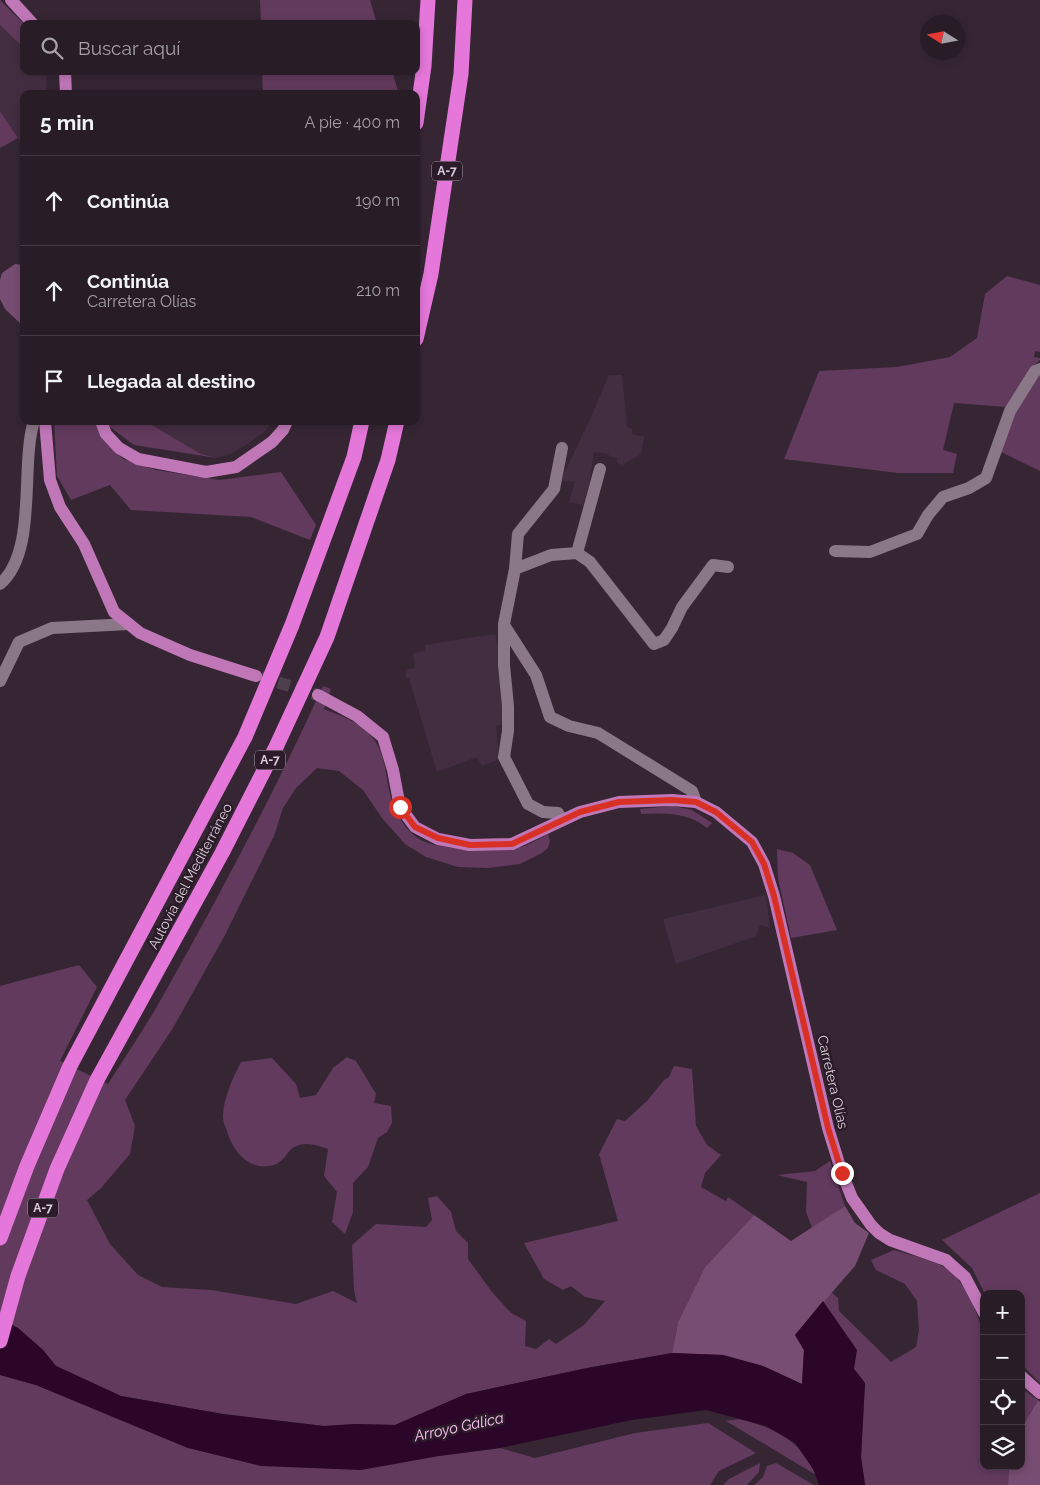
<!DOCTYPE html>
<html lang="es">
<head>
<meta charset="utf-8">
<style>
	:root { --surface:#281c27; --page:#342933; --text:#f1f3f6; --muted:#a5a1a7; --line:#443a44 }
	body { margin:0; font-family:Raleway,sans-serif; background:var(--page); color:var(--text) }
	.controls { position:absolute; right:15px; bottom:15px; display:grid; overflow:hidden; border-radius:10px; box-shadow:0 2px 8px #0003 }
	.controls button { width:45px; height:45px; display:grid; place-items:center; padding:0; border:0; border-bottom:1px solid var(--line); background:var(--surface); color:var(--text); font:25px sans-serif }
	.compass { position:absolute; left:920px; top:15px; width:45px; height:45px; border-radius:50%; background:var(--surface); box-shadow:0 2px 8px #0003; rotate:281deg }
	.stop { position:absolute; width:15px; height:15px; margin:-11px; border:4px solid #d93025; border-radius:50%; background:#fff }
	.stop.end { background:#d93025; border-color:#fff; box-shadow:0 1px 5px #0008 }
	.list { margin:0; padding:0; list-style:none }
	h2 { display:flex; justify-content:space-between; align-items:center; height:65px; margin:0; padding:0 20px; font-size:21px }
	h2 small { font-size:16px; font-weight:400; color:var(--muted) }
	.list li { display:grid; grid-template-columns:32px 1fr auto; gap:15px; align-items:center; box-sizing:border-box; height:90px; padding:0 20px; border-top:1px solid var(--line) }
	.list b { display:block; font-size:19px; white-space:nowrap }
	.list p { margin:0; font-size:16px; white-space:nowrap; color:var(--muted) }
	.list em { font-size:16px; font-style:normal; color:var(--muted) }
	.icon { flex:none; width:28px; height:28px; fill:none; stroke:currentColor; stroke-width:2; stroke-linecap:round; stroke-linejoin:round }
	.map { position:relative; flex:none; width:1040px; height:1485px; overflow:hidden }
	.search { position:absolute; background:var(--surface); box-shadow:0 2px 8px #0003; left:20px; top:20px; width:400px; height:55px; display:flex; align-items:center; gap:12px; box-sizing:border-box; padding:0 18px; border-radius:10px; color:var(--muted); font-size:19px }
	.panel { position:absolute; background:var(--surface); box-shadow:0 2px 8px #0003; left:20px; top:90px; width:400px; height:335px; border-radius:10px }
	.map>svg:first-child { display:block }
	.built { fill:#432e41 }
	.green { fill:#623a5d }
	.forest { fill:#784d73 }
	.water { fill:#2c0629 }
	.lines { fill:none; stroke-linecap:round; stroke-linejoin:round }
	.major-tunnel { stroke:#4e3f4c; stroke-width:12; stroke-dasharray:12 6; stroke-linecap:butt }
	.minor { stroke:#8a7787; stroke-width:12 }
	.major { stroke:#c077b8; stroke-width:12 }
	.highway { stroke:#e477d9; stroke-width:15 }
	.route { stroke:#d93025; stroke-width:6 }
	.labels { text-anchor:middle; stroke-width:5; stroke-linejoin:round; paint-order:stroke }
	.shield { fill:#2c1c2a; stroke:#a599a3; stroke-width:1 }
	.shield-label { font-size:12px; font-weight:bold; fill:#d9ced7 }
	.street-label { font-size:14px; fill:#d9ced7; stroke:#2c1c2a }
	.water-label { font-size:15px; font-style:italic; fill:#fdc5f5; stroke:#2c1c2a }
</style>
</head>
<body>
<div class="map">
<svg width="1040" height="1485" viewBox="0 0 1040 1485">
	<rect width="100%" height="100%" fill="#362634"/>
	<path class="built" d="M 0,25 L 24,48 L 24,71 L 47,71 L 46,94 L 24,94 L 24,147 L 0,111 Z
		M 609,375 L 622,375 L 627,427 L 632,429 L 632,434 L 644,437 L 641,454 L 622,465 L 617,463 L 617,458 L 608,456 L 609,454 L 594,452 L 589,485 L 583,505 L 569,502 L 575,482 L 561,480 L 592,415 Z
		M 145,421 L 272,421 L 266,430 L 248,444 L 230,454 L 217,458 L 201,454 Z
		M 495,634 L 501,659 L 506,724 L 496,726 L 499,759 L 482,766 L 477,757 L 437,772 L 409,678 L 406,678 L 405,670 L 415,668 L 413,653 L 425,651 L 425,645 Z
		M 766,895 L 770,928 L 760,925 L 756,936 L 676,964 L 663,919 Z"/>
	<path class="green" d="M 0,0 L 24,24 L 24,48 L 0,25 Z
		M 260,0 L 370,0 L 377,24 L 261,24 Z
		M 262,71 L 392,71 L 399,94 L 263,94 Z
		M 0,111 L 18,138 L 0,148 Z
		M 1007,276 L 1040,285 L 1040,352 L 1035,351 L 1034,357 L 1040,358 L 1040,360 L 1029,369 L 1007,407 L 954,403 L 943,450 L 957,454 L 953,473 L 898,473 L 784,459 L 819,371 L 897,367 L 950,357 L 977,338 L 985,294 Z
		M 1040,374 L 1040,471 L 999,451 L 1017,408 Z
		M 54,421 L 96,421 L 106,442 L 123,459 L 156,470 L 220,480 L 281,472 L 316,525 L 310,540 L 251,517 L 131,510 L 110,485 L 71,500 L 57,476 Z
		M 109,421 L 145,421 L 201,454 L 217,458 L 134,445 L 110,427 Z
		M 323,686 L 331,689 L 324,709 C 344,717 363,723 375,741 C 388,760 385,785 394,806 C 399,819 407,831 419,839 C 438,851 502,853 524,846 C 532,843 540,838 548,834 L 550,841 L 548,848 L 542,853 L 520,864 L 488,868 L 458,867 L 426,857 L 405,844 L 382,818 L 363,790 L 339,771 L 317,768 L 296,788 L 283,808 L 274,836 L 225,935 L 173,1028 L 125,1100 L 135,1126 L 130,1154 L 101,1188 L 87,1200 L 110,1244 L 138,1275 L 162,1287 L 211,1290 L 296,1304 L 333,1291 L 357,1303 L 354,1290 L 352,1245 L 376,1224 L 426,1227 L 432,1220 L 428,1198 L 437,1196 L 451,1212 L 456,1231 L 468,1243 L 468,1259 L 492,1292 L 511,1313 L 526,1321 L 525,1346 L 536,1349 L 549,1339 L 556,1344 L 584,1325 L 605,1301 L 585,1297 L 571,1286 L 563,1290 L 544,1279 L 524,1243 L 618,1221 L 599,1154 L 617,1119 L 625,1121 L 647,1101 L 664,1080 L 669,1077 L 674,1066 L 692,1069 L 696,1126 L 707,1145 L 721,1155 L 705,1173 L 701,1187 L 726,1201 L 728,1197 L 754,1215 L 705,1267 L 678,1322 L 672,1353 L 587,1368 L 466,1394 L 395,1425 L 356,1424 L 324,1426 L 223,1414 L 121,1396 L 56,1366 L 43,1350 L 18,1328 L 0,1319 L 0,986 L 79,965 L 97,987 L 60,1061 L 108,1084 C 127,1054 147,1025 164,994 C 221,893 275,791 323,686 Z
		M 673,806 L 692,810 L 712,823 L 707,828 C 688,812 664,813 641,814 L 640,809 Z
		M 777,849 L 793,853 L 810,865 L 837,930 L 791,938 L 778,878 Z
		M 347,1057 L 356,1061 L 376,1094 L 374,1103 L 391,1106 L 392,1123 L 387,1132 L 378,1138 L 368,1167 L 353,1183 L 353,1212 L 345,1234 L 332,1222 L 337,1192 L 324,1176 L 328,1149 C 317,1145 305,1141 294,1147 C 287,1151 284,1162 274,1165 C 250,1172 233,1152 227,1131 C 225,1127 223,1121 223,1117 C 223,1100 233,1077 241,1062 L 272,1058 L 296,1084 L 300,1098 L 316,1095 L 333,1068 Z
		M 830,1161 L 845,1206 L 812,1228 L 806,1212 L 807,1182 L 777,1175 L 815,1171 Z
		M 1040,1193 L 1040,1383 L 1021,1364 L 1021,1294 L 985,1294 L 972,1268 L 942,1240 Z
		M 894,1250 C 910,1255 931,1259 946,1268 C 965,1280 978,1314 984,1335 L 984,1466 L 1009,1466 L 1008,1485 L 865,1485 L 861,1457 L 865,1383 L 854,1369 L 823,1301 L 831,1292 L 838,1298 L 839,1311 L 891,1362 L 916,1347 L 919,1330 L 917,1301 L 905,1284 L 876,1270 L 871,1260 Z
		M 0,1375 L 36,1385 L 188,1448 L 439,1456 L 500,1448 L 535,1458 L 635,1433 L 708,1423 L 756,1453 L 719,1471 L 710,1485 L 0,1485 Z
		M 1021,1388 L 1038,1400 L 1021,1429 Z
		M 740,1419 C 774,1428 801,1440 816,1475 L 726,1421 Z
		M 760,1463 L 759,1472 L 747,1485 L 723,1485 L 729,1479 Z
		M 776,1463 L 814,1485 L 754,1485 L 763,1477 L 767,1466 Z"/>
	<path class="forest" d="M 15,264 L 24,265 L 24,327 L 5,309 L 0,299 L 0,280 L 2,273 Z
		M 845,1206 L 855,1223 L 869,1233 L 855,1266 L 795,1335 L 804,1350 L 802,1384 L 763,1366 L 723,1355 L 672,1353 L 678,1322 L 705,1267 L 754,1215 L 791,1241 Z
		M 1038,1400 L 1040,1402 L 1040,1485 L 1008,1485 L 1009,1466 L 1021,1466 L 1021,1429 Z"/>
	<path class="water" d="M 823,1301 L 857,1350 L 854,1369 L 865,1383 L 861,1457 L 865,1485 L 819,1485 L 813,1469 L 795,1443 L 766,1426 L 706,1410 L 632,1420 L 500,1448 L 439,1456 L 361,1470 L 261,1466 L 188,1448 L 36,1385 L 0,1375 L 0,1319 L 18,1328 L 43,1350 L 56,1366 L 121,1396 L 223,1414 L 324,1426 L 356,1424 L 395,1425 L 466,1394 L 587,1368 L 672,1353 L 723,1355 L 763,1366 L 802,1384 L 804,1350 L 795,1335 Z"/>
	<g class="lines">
		<path class="major-tunnel" d="M 261,677 L 318,695"/>
		<path class="minor" d="M 835,551 L 870,552 L 917,534 L 928,515 L 943,497 L 969,488 L 986,478 L 1010,411 L 1035,371 L 1040,369
			M 577,553 L 590,562 L 654,644 L 664,640 L 672,628 L 682,607 L 713,565 L 728,567
			M 515,569 L 551,555 L 577,553 L 600,469
			M 0,584 C 38,552 20,465 34,421
			M 504,625 L 536,675 L 550,717 L 569,726 L 598,733 L 692,791 L 696,802
			M 0,681 L 19,642 L 52,628 L 129,624
			M 562,820 L 558,813 L 543,812 L 528,804 L 504,757 L 508,731 L 508,706 L 504,665 L 504,624 L 515,569 L 518,534 L 554,489 L 562,448"/>
		<path class="major" d="M 11,0 L 33,24
			M 65,71 L 66,94
			M 45,421 L 50,480 L 60,507 L 84,544 L 114,612 L 140,633 L 190,655 L 256,676
			M 101,421 L 106,434 L 119,448 L 138,459 L 206,472 L 236,467 L 272,442 L 283,430 L 287,421
			M 318,695 L 357,716 L 383,737 L 393,770 L 400,807 L 415,827 L 438,839 L 470,845 L 512,844 L 580,812 L 619,802 L 672,800 L 696,802 L 716,812 L 752,842 L 764,864 L 774,896 L 828,1128 L 842,1173 L 852,1198 L 871,1225 L 879,1233 L 890,1240 L 946,1260 L 965,1277 L 984,1313
			M 1021,1376 L 1040,1393"/>
		<path class="highway" d="M 416,123 L 424,66 L 428,0
			M 416,339 L 431,274 L 461,74 L 465,0
			M 0,1238 L 27,1166 L 70,1066 L 245,737 L 292,625 L 354,457 L 362,421
			M 0,1341 L 18,1276 L 57,1169 L 97,1080 L 222,853 L 276,747 L 327,637 L 388,460 L 397,421"/>
	</g>
	<g class="lines">
		<path class="route" d="M 400,807 L 415,827 L 438,838 L 470,845 L 512,844 L 580,812 L 619,802 L 672,800 L 696,802 L 716,812 L 752,842 L 764,864 L 774,896 L 828,1128 L 842,1173"/>
	</g>
	<g class="labels">
		<g class="shield">
			<rect x="432" y="161.5" width="30" height="19" rx="4"/>
			<rect x="255" y="750.5" width="30" height="19" rx="4"/>
			<rect x="28" y="1198.5" width="30" height="19" rx="4"/>
		</g>
		<g class="shield-label">
			<text x="447" y="175">A-7</text>
			<text x="270" y="764">A-7</text>
			<text x="43" y="1212">A-7</text>
		</g>
		<g class="street-label">
			<text transform="translate(190 876) rotate(-62)" y="5">Autovía del Mediterráneo</text>
			<text transform="translate(833 1082) rotate(77)" y="5">Carretera Olías</text>
		</g>
		<g class="water-label">
			<text transform="translate(459 1427) rotate(-12)" y="5">Arroyo Gálica</text>
		</g>
	</g>
</svg>
<div class="controls">
<button>+</button>
<button>−</button>
<button><svg class="icon" aria-label="locate" viewBox="0 0 24 24"><circle cx="12" cy="12" r="6"/><path d="M12 2v4M12 18v4M2 12h4M18 12h4"/></svg></button>
<button><svg class="icon" aria-label="layers" viewBox="0 0 24 24"><path d="M12 4l9 5-9 5-9-5zM3 14l9 5 9-5"/></svg></button>
</div>
<svg class="compass" viewBox="-18 -18 36 36"><path d="M0-13l5 13h-10z" fill="#e53935"/><path d="M0 13l5-13h-10z" fill="#a5a1a7"/></svg>
<div class="stop" style="left:400px;top:807px"></div>
<div class="stop end" style="left:842px;top:1173px"></div>
<div class="search"><svg class="icon" aria-label="search" viewBox="0 0 24 24"><circle cx="10" cy="10" r="6"/><path d="M15 15l6 6"/></svg>Buscar aquí</div>
<section class="panel">
<h2>5 min<small>A pie · 400 m</small></h2>
<ul class="list">
<li><svg class="icon" aria-label="ahead" viewBox="0 0 24 24"><path d="M12 20V5M6 11l6-6 6 6"/></svg><div><b>Continúa</b></div><em>190 m</em></li>
<li><svg class="icon" aria-label="ahead" viewBox="0 0 24 24"><path d="M12 20V5M6 11l6-6 6 6"/></svg><div><b>Continúa</b><p>Carretera Olías</p></div><em>210 m</em></li>
<li><svg class="icon" aria-label="arrive" viewBox="0 0 24 24"><path d="M6 21V4h12l-3 4 3 4H6"/></svg><div><b>Llegada al destino</b></div></li>
</ul>
</section>
</div>
</body>
</html>
